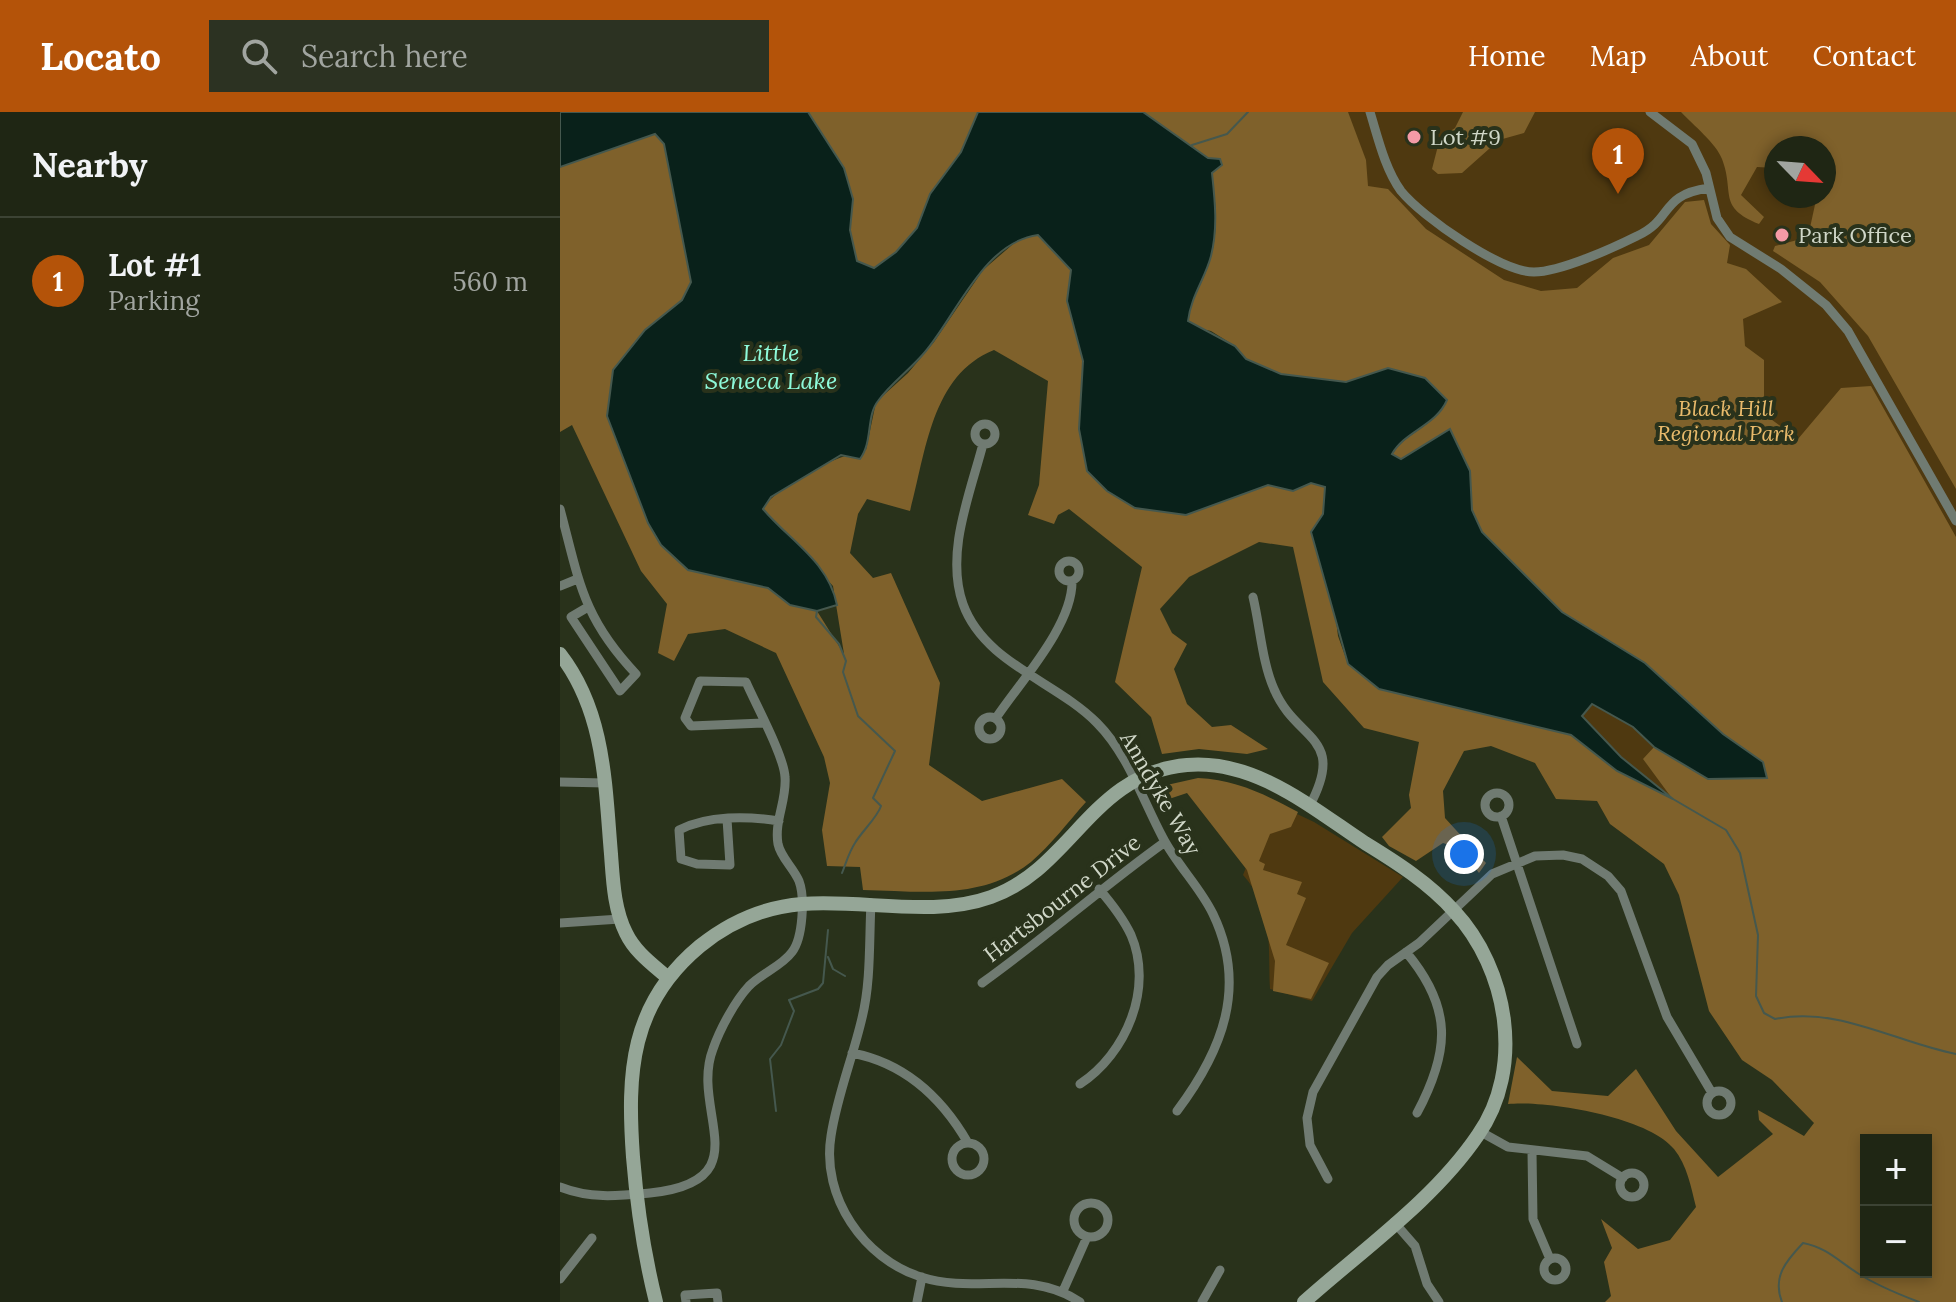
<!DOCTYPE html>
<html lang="en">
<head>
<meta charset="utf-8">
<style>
	:root { --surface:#1f2614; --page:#2c3222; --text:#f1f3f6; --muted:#a1a5a0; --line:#3c4334; --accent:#b45309 }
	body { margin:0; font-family:Lora,serif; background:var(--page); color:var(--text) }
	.controls { position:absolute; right:24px; bottom:24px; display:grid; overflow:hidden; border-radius:0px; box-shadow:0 4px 12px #0003 }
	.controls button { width:72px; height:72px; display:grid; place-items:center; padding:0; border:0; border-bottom:2px solid var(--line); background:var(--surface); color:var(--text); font:40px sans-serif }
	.compass { position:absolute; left:1204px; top:24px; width:72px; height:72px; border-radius:50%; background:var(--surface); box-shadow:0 4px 12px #0003; rotate:115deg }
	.you { position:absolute; left:904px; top:742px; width:28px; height:28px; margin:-20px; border:6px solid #fff; border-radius:50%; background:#1a73e8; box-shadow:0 0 0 12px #1a73e833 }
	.badge { display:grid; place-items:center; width:52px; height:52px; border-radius:50%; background:var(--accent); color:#fff; font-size:26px; font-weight:700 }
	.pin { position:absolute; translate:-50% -66px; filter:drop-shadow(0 2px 4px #0008) }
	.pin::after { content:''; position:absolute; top:42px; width:28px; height:24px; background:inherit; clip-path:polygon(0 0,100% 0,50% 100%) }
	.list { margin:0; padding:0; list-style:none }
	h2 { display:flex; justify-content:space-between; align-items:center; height:104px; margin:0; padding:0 32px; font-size:34px }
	h2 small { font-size:26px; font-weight:400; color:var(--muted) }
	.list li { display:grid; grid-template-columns:52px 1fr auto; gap:24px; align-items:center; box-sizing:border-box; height:128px; padding:0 32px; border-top:2px solid var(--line) }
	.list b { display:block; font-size:30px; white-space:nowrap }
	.list p { margin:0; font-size:26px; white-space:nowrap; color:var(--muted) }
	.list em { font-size:26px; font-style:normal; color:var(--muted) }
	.icon { flex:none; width:44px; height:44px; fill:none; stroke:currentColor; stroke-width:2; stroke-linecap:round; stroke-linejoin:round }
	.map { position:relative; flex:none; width:1396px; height:1190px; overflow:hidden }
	header { display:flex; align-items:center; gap:48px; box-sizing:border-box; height:112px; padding:0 40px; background:var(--accent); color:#fff }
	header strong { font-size:38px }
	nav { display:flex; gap:44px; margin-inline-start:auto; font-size:28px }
	.search { width:560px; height:72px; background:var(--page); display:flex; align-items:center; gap:20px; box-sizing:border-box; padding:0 28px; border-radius:0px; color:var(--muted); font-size:30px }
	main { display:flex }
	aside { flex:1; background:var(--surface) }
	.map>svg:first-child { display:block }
	.green { fill:#4f3910; fill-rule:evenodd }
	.forest { fill:#7f612b; fill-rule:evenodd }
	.water { fill:#09211a; stroke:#45584e; stroke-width:2 }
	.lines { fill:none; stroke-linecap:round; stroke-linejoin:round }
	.stream { stroke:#45584e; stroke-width:2 }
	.street { stroke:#707b72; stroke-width:9 }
	.secondary { stroke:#95a697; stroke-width:14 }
	.poi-dot { fill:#f49aa6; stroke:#29321b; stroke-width:3 }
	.labels { text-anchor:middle; stroke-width:8; stroke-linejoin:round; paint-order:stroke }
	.poi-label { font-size:22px; fill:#d0d7c8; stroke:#29321b; text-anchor:start }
	.park-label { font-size:22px; font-style:italic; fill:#e8ba6b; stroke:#29321b }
	.street-label { font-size:22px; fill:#d0d7c8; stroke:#29321b }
	.water-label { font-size:24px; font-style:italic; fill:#8efada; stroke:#29321b }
</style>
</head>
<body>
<header>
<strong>Locato</strong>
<div class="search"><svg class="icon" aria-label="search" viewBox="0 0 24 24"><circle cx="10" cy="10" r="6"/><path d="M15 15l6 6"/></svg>Search here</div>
<nav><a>Home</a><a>Map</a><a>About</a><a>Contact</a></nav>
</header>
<main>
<aside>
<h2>Nearby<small></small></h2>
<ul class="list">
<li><span class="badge">1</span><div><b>Lot #1</b><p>Parking</p></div><em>560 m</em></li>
</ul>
</aside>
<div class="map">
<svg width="1396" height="1190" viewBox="0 0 1396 1190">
	<rect width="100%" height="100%" fill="#29321b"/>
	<path class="green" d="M 590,0 L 1396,0 L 1396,928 L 1295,829 L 675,58 ZM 1216,36 L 1264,36 L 1264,84 L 1216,84 Z
		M 1032,591 L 1073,615 L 1094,635 L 1084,648 L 1113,687 L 1061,645 L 1022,603 Z
		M 712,690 L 754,710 L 843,765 L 792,821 L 752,889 L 710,877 C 708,832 714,798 683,763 Z"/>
	<path class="forest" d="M 248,0 L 418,0 L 401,40 L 370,82 L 357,116 L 336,140 L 314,156 L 297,149 L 290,118 L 293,87 L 284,56 Z
		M 583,0 L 788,0 L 806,48 L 808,74 L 828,77 L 866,117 L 944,168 L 981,179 L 1017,176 L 1053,146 L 1089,133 L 1125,90 L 1144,88 L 1151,112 L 1170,133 L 1167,151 L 1186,157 L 1222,190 L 1183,207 L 1185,234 L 1204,248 L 1204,302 L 1238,327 L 1281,276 L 1311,274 L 1396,425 L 1396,1190 L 1045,1190 L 1051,1184 L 1044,1150 L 1052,1136 L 1041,1107 L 1078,1137 L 1110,1128 L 1136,1095 C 1131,1075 1127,1053 1114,1037 C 1089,1005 986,988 948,992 L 957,945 L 992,979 L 1048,984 L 1076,957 L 1116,1019 L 1158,1065 L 1213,1022 L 1199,1008 L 1198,998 L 1244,1024 L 1254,1011 L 1212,968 L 1182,948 L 1149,899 L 1119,783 L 1104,752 L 1050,712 L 1037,689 L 996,687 L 975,651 L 931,634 L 904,639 L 883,679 L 885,706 L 926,751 L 919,761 L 901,737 L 883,731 L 856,749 L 829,734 L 822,725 L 851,696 L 849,683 L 859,630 L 804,616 L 763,570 L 733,435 L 699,430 L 629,465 L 600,497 L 612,521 L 627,532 L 614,557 L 627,592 L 652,615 L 671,613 L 708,637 L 687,642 L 639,637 L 602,642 L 591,605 L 555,570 L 582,455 L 509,397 L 498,403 L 494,412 L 468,403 L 479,373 L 488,269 L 434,238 C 371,263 366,341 350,399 L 307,387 L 298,402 L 290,441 L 313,466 L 331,461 L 380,571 L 369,653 L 422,689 L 502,667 L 526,690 C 508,710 491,733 471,750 C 422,789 361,779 303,778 L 300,755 L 267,754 L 262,718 L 270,671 L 264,645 L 216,541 L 165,517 L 128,522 L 114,549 L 98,541 L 107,492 L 81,459 L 12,313 L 0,320 L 0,55 L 95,22 L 104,32 L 131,170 L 122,188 L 85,218 L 128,458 L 208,476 L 230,493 L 257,499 L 284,542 L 273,474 L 202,397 C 221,371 275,344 306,338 L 316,290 L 348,261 L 374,230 L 423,158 L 460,126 L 478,123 L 511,158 L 507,189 L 523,249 L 519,318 L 527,359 L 547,378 L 575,396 L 626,403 L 708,373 L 733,379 L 751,370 L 765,375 L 763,402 L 778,524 L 788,552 L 819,577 L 1011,623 L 1057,659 L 1111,685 L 1083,647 L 1094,635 L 1148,667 L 1206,666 L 1203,651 L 1163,622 L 1085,551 L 1002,500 L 922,420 L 912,398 L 910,359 L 890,317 L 841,348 L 832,342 C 847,319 876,314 887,288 L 828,256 L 786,270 L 721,262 L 686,247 L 675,234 L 651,219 L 633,215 L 628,209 C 631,185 645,168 651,145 C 660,113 655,78 648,46 ZM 1306,1028 L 1366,1028 L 1366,1160 L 1306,1160 Z
		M 903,0 L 975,0 L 964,21 L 939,28 L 902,61 L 878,62 L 872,57 L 880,26 L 895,16 Z
		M 1121,0 L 1396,0 L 1396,377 L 1308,224 L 1260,170 L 1213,139 L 1215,134 L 1248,125 L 1256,88 L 1252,84 L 1264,84 L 1264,36 L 1216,36 L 1216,56 L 1197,55 L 1181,83 L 1204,105 L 1199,112 C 1157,95 1175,81 1162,47 C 1156,31 1133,13 1121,0 Z
		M 638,666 C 677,668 704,682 738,700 L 731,715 L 710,722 L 699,749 L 705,752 L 703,758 L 742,770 L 737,782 L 746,786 L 726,833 L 769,851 L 751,887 L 713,879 L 715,849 L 687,758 L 627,681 L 594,692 L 589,677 Z"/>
	<path class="water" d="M 0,0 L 248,0 L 284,56 L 293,87 L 290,118 L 297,149 L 314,156 L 336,140 L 357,116 L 370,82 L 401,40 L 418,0 L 583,0 L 648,46 L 660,47 L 662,53 L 652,61 C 655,89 658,116 651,144 C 645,167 631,184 628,209 L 675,234 L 686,247 L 721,262 L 786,270 L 828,256 L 865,266 L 887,288 C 876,314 845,319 832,342 L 841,347 L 890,317 L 910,359 L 912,398 L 922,420 L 1002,500 L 1085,551 L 1163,622 L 1203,650 L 1207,666 L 1148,667 L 1094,635 L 1073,615 L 1032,592 L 1022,604 L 1061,645 L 1113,687 L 1057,659 L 1011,623 L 819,577 L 788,552 L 751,420 L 763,402 L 765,375 L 751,371 L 733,379 L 708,373 L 626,403 L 575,396 L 547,379 L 527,359 L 519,317 L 523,249 L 507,189 L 511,158 L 478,123 C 424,130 397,202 365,240 C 351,257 331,271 318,289 C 306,304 313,330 300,347 L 281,343 L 211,385 L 203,397 C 230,429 268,449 277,493 L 257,499 L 230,493 L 208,476 L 128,458 L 101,433 L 88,411 L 47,304 L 53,258 L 85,218 L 122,188 L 131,170 L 104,32 L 95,22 L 0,55 Z"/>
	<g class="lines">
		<path class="stream" d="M 632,33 L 667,22 L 688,0
			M 257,499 L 256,505 L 279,532 L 286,549 L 283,560 L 298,604 L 335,639 L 313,686 L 321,694 C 317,706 302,719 295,731 C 289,740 286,751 282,761
			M 1113,687 L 1166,718 L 1180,741 L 1198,823 L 1196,884 L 1204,901 L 1215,907 C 1278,894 1335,930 1396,942
			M 268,845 L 273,857 L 285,864
			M 216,999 L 210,947 L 221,933 L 234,899 L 229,888 L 258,877 L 263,871 L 268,818
			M 1222,1190 C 1212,1165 1226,1149 1243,1131 C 1268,1136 1278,1149 1299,1162 C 1318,1174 1338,1182 1359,1190"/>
		<path class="street" d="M 810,0 C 818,26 825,57 841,79 C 862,105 941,160 974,160 C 1000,160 1053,136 1077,124 C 1114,107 1099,83 1149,76
			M 1090,0 L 1132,32 L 1146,61 L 1157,106 L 1170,125 L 1221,157 L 1266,193 L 1288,219 L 1396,409
			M415 322a10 10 0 1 1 20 0a10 10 0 1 1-20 0Z
			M 423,332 C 410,382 385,441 403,492 C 424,551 497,570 537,611 C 568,642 583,689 603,726 C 617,753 640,775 653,802 C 688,875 662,939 617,999
			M 0,397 C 19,468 22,505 76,562 L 60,579 L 11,505 L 28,495
			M499 459a10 10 0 1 1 20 0a10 10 0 1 1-20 0Z
			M 0,474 L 15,468
			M 693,485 C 700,514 702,550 714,577 C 736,630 788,623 749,695
			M419 616a11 11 0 1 1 22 0a11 11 0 1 1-22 0Z
			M 436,606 C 460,570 513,513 512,469
			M 0,670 L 45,671
			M925 693a12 12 0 1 1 24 0a12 12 0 1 1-24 0Z
			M 941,704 L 1017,932
			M 167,707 L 170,753 L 137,752 L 121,747 L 119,718 C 148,703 188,704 219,709
			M 311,791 C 309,829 311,870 302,906 C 293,945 277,984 271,1024 C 261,1085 304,1147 361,1165 C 417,1183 466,1155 520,1190
			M 0,811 L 60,807
			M 846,840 C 893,896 890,939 857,1001
			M 422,871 C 485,826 542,775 605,730
			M 292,941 C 344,951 382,986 408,1031
			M 520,972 C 566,942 594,876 571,823 C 563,806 552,792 539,777
			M1147 991a12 12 0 1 1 24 0a12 12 0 1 1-24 0Z
			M 921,1020 L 948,1035 L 1027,1044 L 1063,1066
			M392 1047a16 16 0 1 1 32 0a16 16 0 1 1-32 0Z
			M 972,1040 L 973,1107 L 990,1147
			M1060 1073a12 12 0 1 1 24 0a12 12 0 1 1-24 0Z
			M 768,1067 L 750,1033 L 747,1006 L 753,980 L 817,865 L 828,853 L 859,831 L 932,762 L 975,744 L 1003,743 L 1022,747 L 1048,764 L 1061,779 L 1107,905 L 1152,981
			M 0,1075 C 30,1087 58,1084 90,1081 C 203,1069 129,999 153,937 C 160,917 175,889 189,874 C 202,861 222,854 232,840 C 243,826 245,785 239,769 C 233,755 221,746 218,732 C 214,709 227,688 225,665 C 224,644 196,593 186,570 L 140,569 L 125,606 L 131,614 L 203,611
			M514 1108a17 17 0 1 1 34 0a17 17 0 1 1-34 0Z
			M 834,1110 L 855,1134 L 867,1172 L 879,1190
			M984 1157a11 11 0 1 1 22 0a11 11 0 1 1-22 0Z
			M 0,1167 L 32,1126
			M 503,1179 L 527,1125
			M 126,1190 L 125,1183 L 157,1181 L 158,1190
			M 357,1190 L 362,1165
			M 642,1190 L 660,1158"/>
		<path class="secondary" d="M 0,542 C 45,600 45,672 51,742 C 53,769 54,797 66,821 C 75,840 92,852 108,866
			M 96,1190 C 84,1142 77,1095 73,1045 C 67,961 70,892 140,834 C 170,810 204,795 242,792 C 303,787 373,806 431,785 C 511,757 532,661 627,653 C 695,647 752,696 805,731 C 836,750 869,771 894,799 C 948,857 965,956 918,1023 C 874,1088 802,1138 744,1190"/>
	</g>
	<g class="poi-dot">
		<circle cx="854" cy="25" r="8"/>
		<circle cx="1222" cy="123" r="8"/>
	</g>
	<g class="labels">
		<g class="poi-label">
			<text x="870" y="33">Lot #9</text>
			<text x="1238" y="131">Park Office</text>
		</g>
		<g class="park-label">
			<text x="1166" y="304">Black Hill<tspan x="1166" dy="25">Regional Park</tspan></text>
		</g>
		<g class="street-label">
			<text transform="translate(601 681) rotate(60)" y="8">Anndyke Way</text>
			<text transform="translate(502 786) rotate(-38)" y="8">Hartsbourne Drive</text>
		</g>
		<g class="water-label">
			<text x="211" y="249">Little<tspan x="211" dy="28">Seneca Lake</tspan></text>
		</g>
	</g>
</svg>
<div class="controls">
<button>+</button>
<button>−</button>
</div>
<svg class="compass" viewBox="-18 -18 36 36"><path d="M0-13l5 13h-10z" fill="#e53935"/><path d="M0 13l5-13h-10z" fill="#a1a5a0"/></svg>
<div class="you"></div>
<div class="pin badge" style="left:1058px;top:82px">1</div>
</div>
</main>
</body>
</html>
